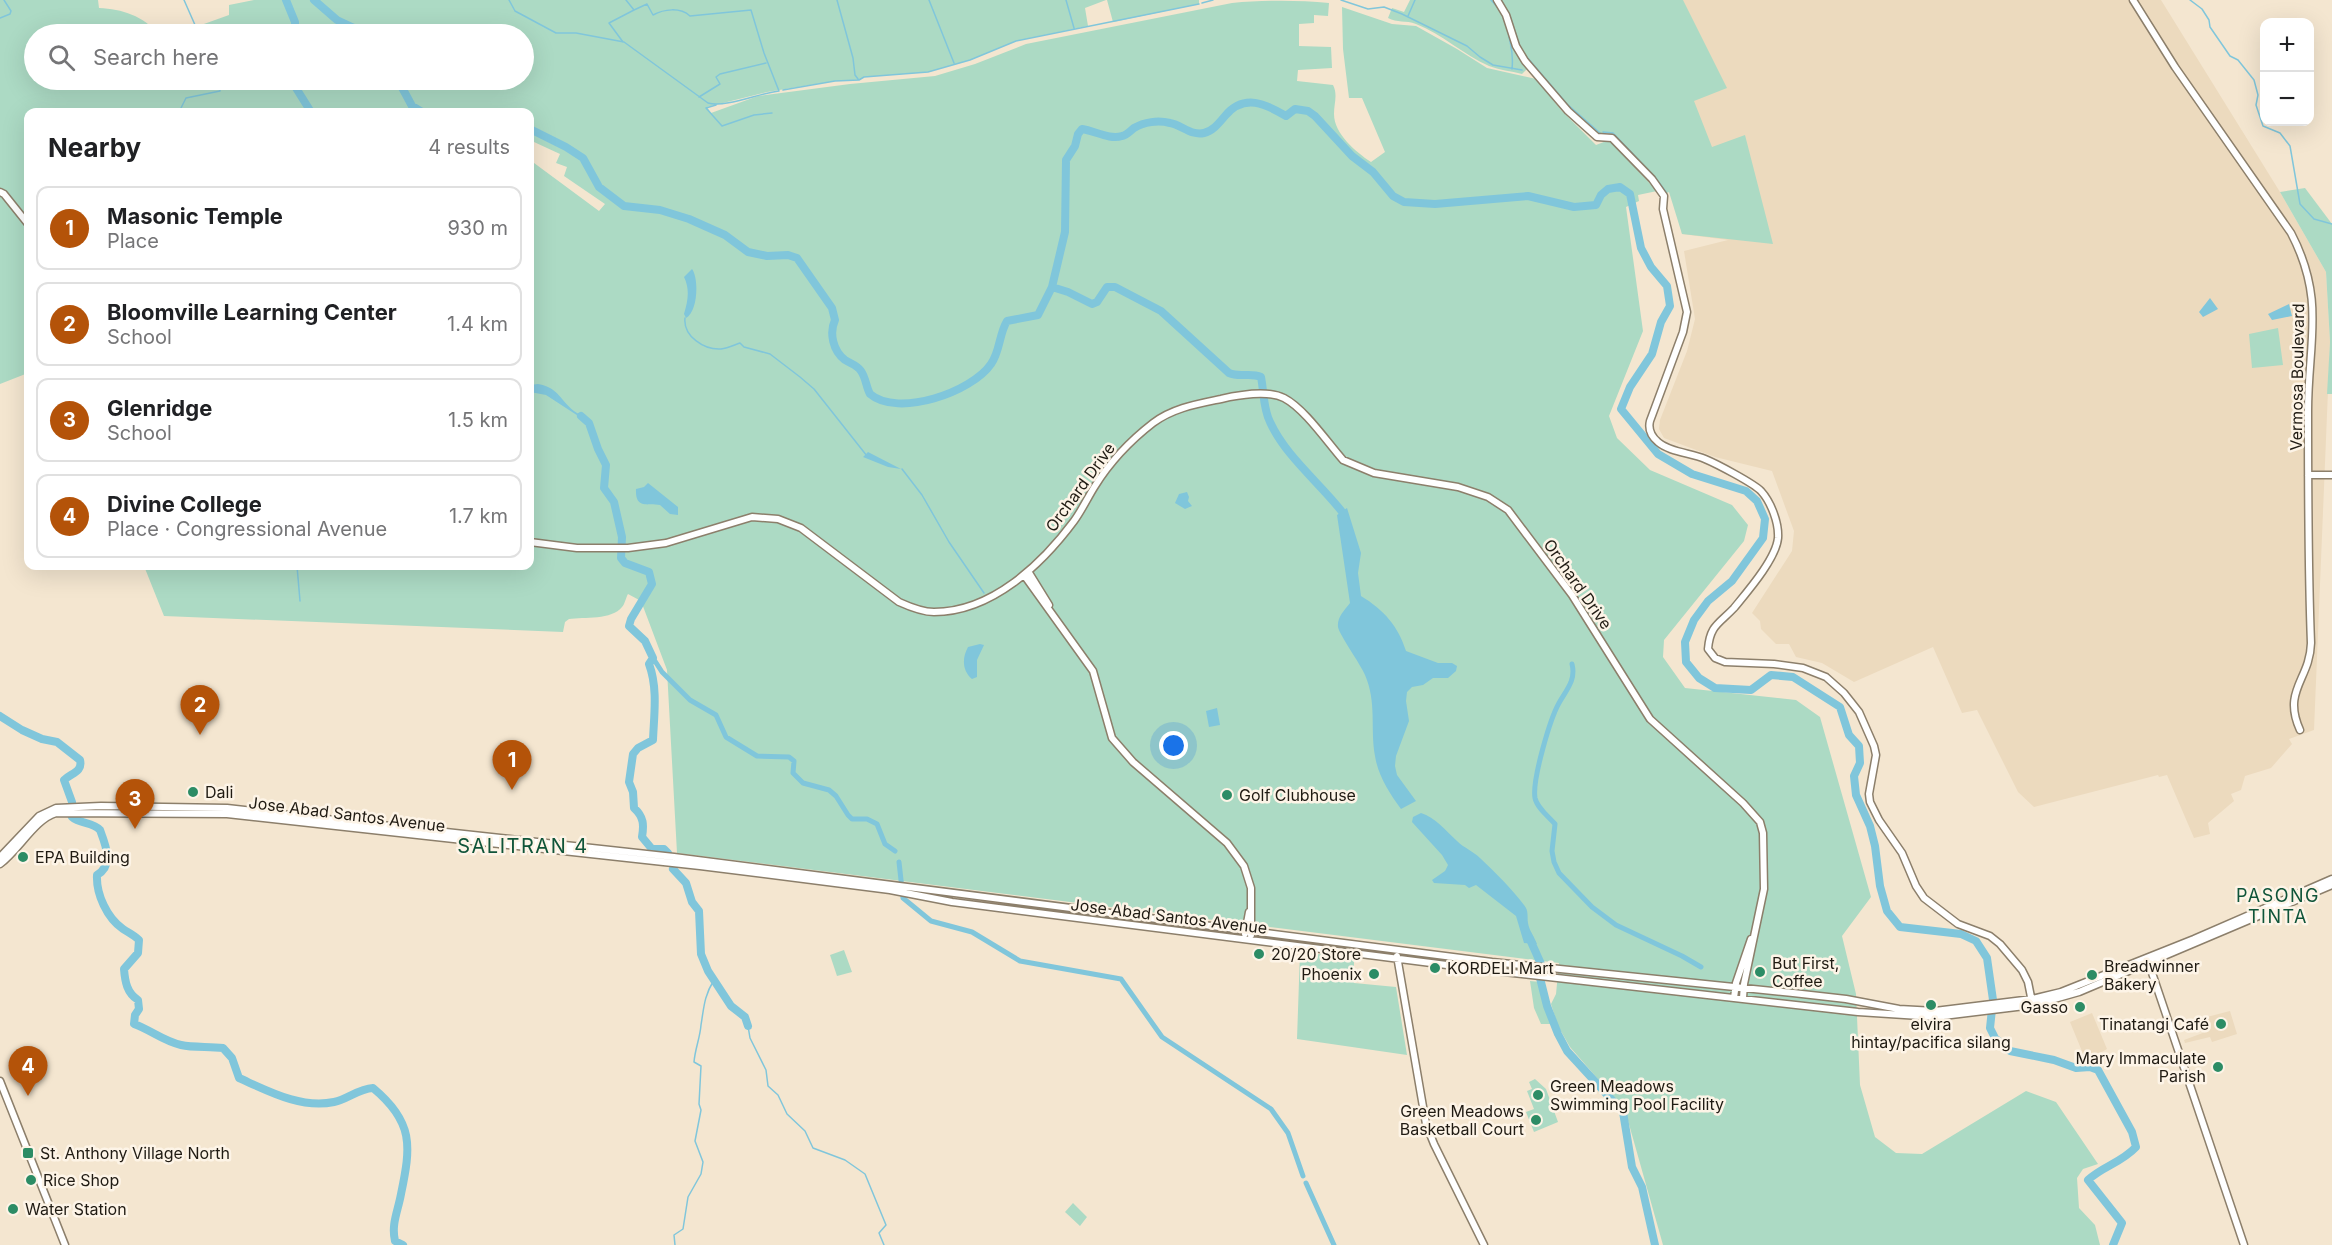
<!DOCTYPE html>
<html lang="en">
<head>
<meta charset="utf-8">
<style>
	:root { --surface:#fff; --page:#f2f2f2; --text:#202124; --muted:#757577; --line:#e0e0e0; --accent:#b45309 }
	body { margin:0; font-family:Inter,sans-serif; background:var(--page); color:var(--text) }
	.controls { position:absolute; right:18px; top:18px; display:grid; overflow:hidden; border-radius:12px; box-shadow:0 6px 24px #0002 }
	.controls button { width:54px; height:54px; display:grid; place-items:center; padding:0; border:0; border-bottom:2px solid var(--line); background:var(--surface); color:var(--text); font:30px sans-serif }
	.you { position:absolute; left:1174px; top:746px; width:21px; height:21px; margin:-15px; border:4px solid #fff; border-radius:50%; background:#1a73e8; box-shadow:0 0 0 9px #1a73e833 }
	.badge { display:grid; place-items:center; width:39px; height:39px; border-radius:50%; background:var(--accent); color:#fff; font-size:20px; font-weight:700 }
	.pin { position:absolute; translate:-50% -50px; filter:drop-shadow(0 2px 3px #0008) }
	.pin::after { content:''; position:absolute; top:32px; width:21px; height:18px; background:inherit; clip-path:polygon(0 0,100% 0,50% 100%) }
	.list { margin:0; padding:0; list-style:none }
	h2 { display:flex; justify-content:space-between; align-items:center; height:78px; margin:0; padding:0 24px; font-size:26px }
	h2 small { font-size:20px; font-weight:400; color:var(--muted) }
	.list li { display:grid; grid-template-columns:39px 1fr auto; gap:18px; align-items:center; box-sizing:border-box; height:84px; margin:0 12px 12px; padding:0 12px; border:2px solid var(--line); border-radius:12px }
	.list b { display:block; font-size:22px; white-space:nowrap }
	.list p { margin:0; font-size:20px; white-space:nowrap; color:var(--muted) }
	.list em { font-size:20px; font-style:normal; color:var(--muted) }
	.icon { flex:none; width:33px; height:33px; fill:none; stroke:currentColor; stroke-width:2; stroke-linecap:round; stroke-linejoin:round }
	.map { position:relative; flex:none; width:2332px; height:1245px; overflow:hidden }
	.search { position:absolute; background:var(--surface); box-shadow:0 6px 24px #0002; left:24px; top:24px; width:510px; height:66px; display:flex; align-items:center; gap:15px; box-sizing:border-box; padding:0 21px; border-radius:33px; color:var(--muted); font-size:22px }
	.panel { position:absolute; background:var(--surface); box-shadow:0 6px 24px #0002; left:24px; top:108px; width:510px; height:462px; border-radius:12px }
	.map>svg:first-child { display:block }
	.built { fill:#ecdabe }
	.green { fill:#acdac4 }
	.water { fill:#80c6db }
	.lines { fill:none; stroke-linecap:round; stroke-linejoin:round }
	.stream { stroke:#80c6db; stroke-width:1.5 }
	.canal { stroke:#80c6db; stroke-width:5 }
	.river { stroke:#80c6db; stroke-width:8 }
	.secondary-casing { stroke:#8c7f6b; stroke-width:9 }
	.secondary { stroke:#fff; stroke-width:6 }
	.poi-dot { fill:#2c8c65; stroke:#fdf4e7; stroke-width:2 }
	.labels { text-anchor:middle; stroke-width:5; stroke-linejoin:round; paint-order:stroke }
	.street-label { font-size:16px; fill:#201b13; stroke:#fdf4e7 }
	.poi-label { font-size:16px; fill:#201b13; stroke:#fdf4e7; text-anchor:start }
	.neighbourhood-label { font-size:18px; letter-spacing:1.5px; fill:#0f5439; stroke:#fdf4e7 }
	.quarter-label { font-size:20px; letter-spacing:1.5px; fill:#0f5439; stroke:#fdf4e7 }
</style>
</head>
<body>
<div class="map">
<svg width="2332" height="1245" viewBox="0 0 2332 1245">
	<rect width="100%" height="100%" fill="#f4e6d0"/>
	<path class="built" d="M 1509,0 L 2161,0 L 2280,192 L 2326,272 L 2330,342 L 2314,730 L 2289,739 L 2292,744 L 2271,768 L 2245,776 L 2241,790 L 2231,794 L 2234,801 L 2208,823 L 2210,834 L 2194,838 L 2167,775 L 2159,777 L 2158,775 L 2034,807 L 2018,792 L 1977,710 L 1962,713 L 1933,647 L 1854,682 L 1822,663 L 1796,657 L 1789,644 L 1776,644 L 1761,629 L 1760,621 L 1752,613 L 1792,551 L 1794,531 L 1772,471 L 1715,457 L 1664,438 L 1659,429 L 1660,420 L 1687,351 L 1695,319 L 1684,251 L 1728,240 L 1682,234 L 1673,198 L 1668,190 Z
		M 2230,1011 L 2237,1034 L 2212,1042 L 2210,1037 L 2185,1043 L 2184,1040 L 2208,1031 L 2207,1017 Z
		M 2092,1013 L 2107,1049 L 2086,1061 L 2070,1022 Z"/>
	<path class="green" d="M 0,0 L 98,0 L 99,8 C 122,9 144,16 158,34 L 34,34 L 34,80 L 524,80 L 524,34 L 176,34 L 229,15 L 229,5 L 254,0 L 1106,0 L 1085,8 L 1088,26 L 1016,41 L 970,60 L 928,72 L 864,77 L 859,80 L 835,81 L 767,92 L 707,107 L 711,113 L 758,96 L 850,84 L 935,76 L 975,64 L 1026,44 L 1232,3 C 1264,0 1298,0 1329,3 L 1328,16 L 1314,15 L 1314,23 L 1299,24 L 1299,46 L 1331,47 L 1332,68 L 1298,70 L 1297,81 L 1333,85 C 1338,95 1334,103 1334,114 C 1334,134 1356,152 1371,162 L 1385,152 L 1362,98 L 1349,98 L 1343,49 L 1342,7 L 1392,24 L 1416,26 L 1457,49 L 1487,68 L 1536,79 L 1561,110 L 1596,145 L 1609,140 L 1657,191 L 1638,195 L 1639,201 L 1626,207 L 1643,331 L 1609,416 L 1617,438 L 1650,470 L 1732,505 L 1748,525 L 1744,541 L 1664,640 L 1663,657 L 1685,688 L 1796,700 L 1820,717 L 1871,897 L 1842,936 L 1856,994 L 1860,1085 L 1875,1137 L 1896,1153 L 1922,1154 L 2026,1091 L 2056,1102 L 2098,1164 L 2083,1169 L 2077,1178 L 2079,1208 L 2095,1225 L 2100,1245 L 1663,1245 L 1625,1110 L 1570,1047 L 1558,1026 L 1551,1004 L 1556,994 L 1559,963 L 677,853 L 667,670 L 641,601 L 628,594 C 626,597 625,604 622,607 C 612,620 584,617 569,619 L 565,622 L 563,632 L 164,616 L 144,566 L 530,566 L 530,160 L 599,211 L 605,204 L 564,176 L 567,167 L 556,163 L 560,154 L 534,142 L 532,144 L 530,143 L 530,112 L 28,112 L 28,373 L 0,384 Z
		M 1107,0 L 1199,0 L 1199,4 L 1113,22 Z
		M 1410,0 L 1493,0 L 1502,11 L 1508,23 L 1510,41 L 1515,51 L 1528,68 L 1522,74 C 1511,71 1499,70 1489,66 C 1464,55 1442,34 1416,24 C 1406,20 1397,23 1388,18 L 1392,8 L 1404,12 Z
		M 1499,0 L 1683,0 L 1727,88 L 1694,101 L 1712,147 L 1745,135 L 1773,244 L 1682,234 L 1669,192 L 1665,194 L 1611,134 L 1605,133 L 1600,135 L 1565,105 L 1522,54 Z
		M 2305,188 L 2332,224 L 2332,394 L 2327,394 L 2330,342 L 2326,272 L 2280,192 Z
		M 2278,328 L 2283,365 L 2252,368 L 2249,334 Z
		M 844,950 L 852,972 L 837,976 L 830,955 Z
		M 1300,952 L 1354,958 L 1354,983 L 1396,987 L 1407,1055 L 1297,1039 Z
		M 1530,981 L 1540,982 L 1551,1024 L 1541,1024 L 1534,1008 Z
		M 1535,1079 L 1546,1089 L 1558,1122 L 1534,1132 L 1526,1112 L 1534,1109 L 1527,1091 L 1532,1089 L 1529,1082 Z
		M 1073,1203 L 1087,1217 L 1080,1226 L 1065,1212 Z"/>
	<path class="water" d="M 692,269 C 699,278 698,312 686,318 L 684,314 C 688,301 690,289 684,277 Z
		M 2210,298 L 2218,309 L 2203,317 L 2199,312 Z
		M 2289,304 L 2292,316 L 2272,320 L 2268,314 Z
		M 538,384 C 559,388 560,400 574,411 C 580,415 585,417 589,423 L 546,395 L 530,392 L 530,385 Z
		M 868,452 L 901,469 L 888,467 L 863,457 Z
		M 648,483 L 678,507 L 678,515 L 670,514 L 660,505 C 647,503 635,509 636,489 L 644,487 Z
		M 1187,492 L 1189,497 L 1188,501 L 1192,506 L 1185,509 L 1175,503 L 1179,494 Z
		M 1347,508 L 1361,553 L 1358,573 L 1361,596 C 1384,610 1398,626 1406,651 L 1438,663 L 1452,663 L 1457,666 L 1456,671 L 1448,678 L 1433,678 L 1423,685 L 1412,687 L 1407,692 L 1406,701 L 1409,721 L 1396,756 L 1395,766 L 1397,775 L 1416,801 L 1401,809 C 1390,794 1378,776 1375,756 C 1370,728 1377,703 1365,675 C 1360,663 1340,636 1338,627 C 1337,617 1344,611 1350,603 L 1337,515 Z
		M 980,644 L 984,645 L 977,660 L 977,677 L 972,679 C 962,670 962,658 968,647 Z
		M 1217,708 L 1220,725 L 1209,727 L 1206,711 Z
		M 1421,813 C 1435,817 1446,831 1457,841 C 1464,848 1473,851 1480,858 C 1494,871 1513,890 1524,905 C 1529,911 1527,916 1528,923 C 1529,930 1535,938 1537,944 L 1524,943 L 1516,916 L 1476,885 L 1469,888 L 1465,885 L 1434,883 L 1432,880 L 1445,871 L 1448,865 L 1442,855 L 1412,822 L 1413,817 Z"/>
	<g class="lines">
		<path class="stream" d="M 184,0 L 199,34
			M 509,0 L 515,11 L 556,33 L 576,33 L 624,42 L 708,103 C 726,108 759,93 779,91 L 764,53 L 751,10 L 690,16 C 680,7 664,9 653,15 L 647,4 L 634,10 L 626,0
			M 837,0 L 853,58 L 855,75 L 858,79
			M 929,0 L 954,63
			M 1066,0 L 1074,28
			M 1341,0 L 1368,9 L 1384,7 L 1402,14 L 1467,46 L 1480,57 L 1493,65 L 1522,70
			M 1491,0 L 1499,9
			M 1501,0 L 1510,16 L 1520,47
			M 2190,0 L 2202,9 L 2209,20 L 2210,27 L 2230,56 L 2238,60 L 2254,80 L 2258,95 L 2256,105 L 2263,126 L 2280,133 L 2290,146 L 2300,204 L 2314,219 L 2332,224
			M 1202,3 L 1213,0
			M 1408,16 L 1415,0
			M 0,18 L 10,14 L 11,11 L 4,0
			M 1508,30 C 1510,47 1514,50 1512,69
			M 623,42 L 609,23 L 634,10
			M 1526,56 L 1567,104 L 1600,133
			M 783,90 L 835,81 L 859,80 L 864,77 L 928,72 L 970,60 L 1016,41 L 1199,4
			M 699,97 L 720,84 L 716,77 L 720,74 L 766,63
			M 716,105 L 706,108 L 722,126 L 754,115 L 772,113
			M 179,112 L 186,98 L 220,91 L 218,80
			M 1603,132 L 1613,133 L 1655,177 L 1666,192
			M 685,318 C 683,336 704,350 721,349 C 728,348 734,345 740,343 L 744,347 L 770,354 L 800,377 L 814,389 L 867,456
			M 902,469 L 922,495 L 949,542 L 984,593
			M 297,566 L 300,601
			M 748,1026 L 750,1038 L 766,1070 L 768,1086 L 778,1095 L 787,1114 L 805,1131 L 813,1148 L 845,1160 L 865,1174 L 886,1225 L 879,1233 L 884,1245
			M 675,1245 L 674,1235 L 683,1229 L 688,1197 L 701,1174 L 703,1162 L 695,1141 L 701,1110 L 699,1104 L 701,1066 L 694,1062 C 695,1049 700,1038 701,1025 C 704,1007 704,996 714,980"/>
		<path class="canal" d="M 653,658 L 662,672 L 690,700 L 716,715 L 726,737 L 757,756 L 789,757 L 794,761 L 793,773 L 803,783 L 829,790 L 836,796 L 848,815 L 852,819 L 867,819 L 877,824 L 885,844 L 895,851
			M 1572,664 C 1576,680 1567,689 1559,703 C 1550,719 1532,780 1535,798 C 1537,808 1549,817 1555,824 L 1552,851 L 1554,862 L 1559,873 L 1592,907 L 1616,925 L 1682,956 L 1701,967
			M 899,862 L 903,898 L 931,921 L 972,932 L 1020,961 L 1121,979 L 1162,1037 L 1271,1109 L 1288,1133 L 1303,1176
			M 1306,1183 L 1334,1245"/>
		<path class="river" d="M 286,0 L 295,22 L 295,34
			M 314,0 L 337,20 L 352,27 L 361,34
			M 291,80 L 311,112
			M 398,80 L 412,106 L 422,112
			M 530,129 L 566,147 L 583,158 L 599,187 L 624,206 L 660,210 L 689,219 L 725,235 L 748,252 L 767,256 L 788,255 L 797,258 L 832,308 L 835,320 C 829,333 833,351 845,360 C 851,364 857,365 861,371 C 866,378 866,387 870,394 C 898,418 972,392 991,364 C 1000,352 999,334 1007,321 L 1038,315 L 1052,287 L 1065,232 L 1066,160 L 1075,146 L 1078,134 L 1082,129 C 1095,131 1110,140 1122,136 C 1127,135 1130,131 1134,128 C 1144,122 1158,120 1170,123 C 1182,125 1191,136 1204,133 C 1213,131 1219,123 1225,116 C 1244,93 1266,104 1286,116 L 1295,109 L 1308,111 L 1315,116 L 1352,156 L 1373,172 L 1393,196 L 1404,202 L 1435,204 L 1528,196 L 1574,207 L 1596,205 L 1601,195 L 1608,189 L 1620,187 L 1630,194 L 1641,248 L 1651,267 L 1667,286 L 1670,306 L 1661,322 L 1652,354 L 1630,387 L 1621,409 L 1658,454 L 1692,474 L 1746,491 L 1757,501 L 1765,519 L 1763,538 L 1732,581 L 1708,601 L 1694,620 L 1685,642 L 1686,662 L 1699,678 L 1715,688 L 1751,690 L 1771,675 L 1793,677 L 1840,707 L 1849,735 L 1859,746 L 1860,763 L 1854,776 L 1856,795 L 1870,826 L 1875,846 L 1880,886 L 1887,911 L 1900,927 L 1961,934 L 1976,941 L 1987,958 L 1993,1000 L 1990,1028 L 1995,1038 L 2010,1051 L 2054,1060 L 2076,1068 L 2090,1067 L 2098,1070 L 2132,1132 L 2136,1147 C 2121,1163 2103,1166 2088,1180 L 2122,1223 L 2113,1245
			M 1052,287 L 1068,292 L 1092,304 L 1097,302 L 1107,287 L 1115,287 L 1161,311 L 1229,373 C 1240,378 1250,372 1261,377 C 1264,392 1263,408 1270,422 C 1286,457 1320,483 1343,513 L 1344,520
			M 581,416 L 589,423 L 598,449 L 606,465 L 604,488 L 614,502 L 622,537 L 621,558 L 625,563 L 649,572 L 652,584 L 631,619 L 629,626 L 645,641 L 653,658 L 649,664 C 658,688 654,715 653,740 L 638,748 L 633,754 L 629,782 L 633,792 L 634,808 C 644,817 644,825 642,837 L 652,849 L 664,849 L 668,853
			M 0,716 L 22,730 L 42,739 L 57,742 L 80,760 C 83,772 71,773 64,780 L 72,802
			M 72,817 C 80,824 93,822 100,830 C 106,846 114,865 97,875 C 96,894 107,918 123,929 C 129,933 134,935 139,940 L 138,953 L 124,969 C 125,982 127,993 138,1000 L 139,1009 L 135,1015 L 134,1024 C 151,1030 163,1041 181,1045 C 194,1048 210,1046 223,1048 L 232,1058 L 239,1078 C 268,1091 301,1109 334,1102 C 348,1099 358,1089 373,1088 C 414,1122 411,1146 401,1194 C 398,1211 391,1224 395,1241 L 403,1245
			M 673,869 L 686,883 L 692,902 L 699,911 L 701,954 L 708,971 L 731,1006 L 745,1017 L 748,1026
			M 1528,935 L 1541,964 L 1540,978 L 1547,1006 L 1558,1034 L 1567,1051 L 1623,1112 L 1632,1167 L 1642,1187 L 1655,1245"/>
		<g class="secondary-casing">
			<path id="secondary" d="M 1497,0 L 1506,15 L 1516,46 L 1525,61 L 1568,111 L 1597,137 L 1612,138 L 1652,179 L 1664,196 L 1663,209 L 1687,312 L 1683,332 L 1650,421 C 1648,429 1651,436 1658,442 C 1669,452 1691,453 1705,459 C 1717,464 1753,483 1761,491 C 1771,502 1779,523 1778,538 C 1776,559 1747,592 1734,608 C 1719,624 1710,625 1708,649 L 1715,658 L 1725,662 L 1774,664 L 1803,668 L 1826,677 L 1844,693 L 1859,712 L 1874,746 L 1876,755 L 1869,794 L 1870,802 L 1879,820 L 1902,853 L 1916,886 L 1924,898 L 1958,924 L 1990,936 L 2000,944 L 2022,970 L 2028,982 L 2032,1002
				M 2133,0 L 2175,67 L 2291,233 C 2326,300 2308,342 2308,411 C 2308,488 2308,566 2311,643 C 2310,680 2282,690 2300,730
				M 0,192 L 4,194 L 28,224
				M 2308,475 L 2332,475
				M 530,542 L 577,548 L 628,548 L 666,543 L 752,517 L 778,519 L 801,528 L 899,602 C 910,607 922,612 934,612 C 992,612 1042,564 1074,521 C 1082,510 1088,497 1095,486 C 1110,462 1131,440 1153,423 C 1173,408 1197,404 1221,399 C 1238,395 1268,390 1284,398 C 1305,409 1327,442 1343,460 L 1374,473 L 1458,487 L 1488,497 L 1508,510 L 1572,595 L 1650,719 L 1743,803 L 1760,822 L 1763,833 L 1764,889 L 1744,984 L 1743,998
				M 1028,571 L 1049,605
				M 1024,575 L 1093,671 L 1112,738 L 1133,762 L 1227,843 L 1244,866 L 1251,888 L 1251,935
				M 0,857 L 39,816 L 56,808 L 101,806 L 227,808 L 674,857 L 1492,962 L 1793,993 L 1846,999 L 1899,1009 L 1935,1011 L 2032,999 L 2061,992 L 2194,939 L 2332,879
				M 0,864 C 19,850 35,819 56,813 L 227,814 L 700,866 L 890,890 L 952,902 L 1486,970 L 1858,1012 L 1935,1017 L 2033,1005 L 2079,992 L 2332,885
				M 1245,934 L 1249,912
				M 1397,956 L 1426,1124 L 1434,1144 L 1484,1245
				M 2148,961 L 2244,1245
				M 1734,998 L 1736,983 L 1751,939
				M 0,1081 L 65,1245"/>
		</g>
		<use href="#secondary" class="secondary"/>
	</g>
	<g class="poi-dot">
		<circle cx="193" cy="792" r="6"/>
		<circle cx="1227" cy="795" r="6"/>
		<circle cx="23" cy="857" r="6"/>
		<circle cx="1259" cy="954" r="6"/>
		<circle cx="1435" cy="968" r="6"/>
		<circle cx="1760" cy="972" r="6"/>
		<circle cx="1374" cy="974" r="6"/>
		<circle cx="2092" cy="975" r="6"/>
		<circle cx="1931" cy="1005" r="6"/>
		<circle cx="2080" cy="1007" r="6"/>
		<circle cx="2221" cy="1024" r="6"/>
		<circle cx="2218" cy="1067" r="6"/>
		<circle cx="1538" cy="1095" r="6"/>
		<circle cx="1536" cy="1120" r="6"/>
		<rect x="22" y="1147" width="12" height="12" rx="3"/>
		<circle cx="31" cy="1180" r="6"/>
		<circle cx="13" cy="1209" r="6"/>
	</g>
	<g class="labels">
		<g class="street-label">
			<text transform="translate(2297 377) rotate(-89)" y="6">Vermosa Boulevard</text>
			<text transform="translate(1080 487) rotate(-54)" y="6">Orchard Drive</text>
			<text transform="translate(1578 584) rotate(55)" y="6">Orchard Drive</text>
			<text transform="translate(347 814) rotate(7)" y="6">Jose Abad Santos Avenue</text>
			<text transform="translate(1169 916) rotate(7)" y="6">Jose Abad Santos Avenue</text>
		</g>
		<g class="poi-label">
			<text x="205" y="798">Dali</text>
			<text x="1239" y="801">Golf Clubhouse</text>
			<text x="35" y="863">EPA Building</text>
			<text x="1271" y="960">20/20 Store</text>
			<text x="1772" y="969">But First,<tspan x="1772" dy="18">Coffee</tspan></text>
			<text x="2104" y="972">Breadwinner<tspan x="2104" dy="18">Bakery</tspan></text>
			<text x="1447" y="974">KORDELI Mart</text>
			<text x="1362" y="980" text-anchor="end">Phoenix</text>
			<text x="2068" y="1013" text-anchor="end">Gasso</text>
			<text x="1931" y="1030" text-anchor="middle">elvira<tspan x="1931" dy="18">hintay/pacifica silang</tspan></text>
			<text x="2209" y="1030" text-anchor="end">Tinatangi Café</text>
			<text x="2206" y="1064" text-anchor="end">Mary Immaculate<tspan x="2206" dy="18">Parish</tspan></text>
			<text x="1550" y="1092">Green Meadows<tspan x="1550" dy="18">Swimming Pool Facility</tspan></text>
			<text x="1524" y="1117" text-anchor="end">Green Meadows<tspan x="1524" dy="18">Basketball Court</tspan></text>
			<text x="40" y="1159">St. Anthony Village North</text>
			<text x="43" y="1186">Rice Shop</text>
			<text x="25" y="1215">Water Station</text>
		</g>
		<g class="neighbourhood-label">
			<text x="2278" y="902">PASONG<tspan x="2278" dy="21">TINTA</tspan></text>
		</g>
		<g class="quarter-label">
			<text x="523" y="853">SALITRAN 4</text>
		</g>
	</g>
</svg>
<div class="controls">
<button>+</button>
<button>−</button>
</div>
<div class="you"></div>
<div class="pin badge" style="left:512px;top:790px">1</div>
<div class="pin badge" style="left:200px;top:735px">2</div>
<div class="pin badge" style="left:135px;top:829px">3</div>
<div class="pin badge" style="left:28px;top:1096px">4</div>
<div class="search"><svg class="icon" aria-label="search" viewBox="0 0 24 24"><circle cx="10" cy="10" r="6"/><path d="M15 15l6 6"/></svg>Search here</div>
<section class="panel">
<h2>Nearby<small>4 results</small></h2>
<ul class="list">
<li><span class="badge">1</span><div><b>Masonic Temple</b><p>Place</p></div><em>930 m</em></li>
<li><span class="badge">2</span><div><b>Bloomville Learning Center</b><p>School</p></div><em>1.4 km</em></li>
<li><span class="badge">3</span><div><b>Glenridge</b><p>School</p></div><em>1.5 km</em></li>
<li><span class="badge">4</span><div><b>Divine College</b><p>Place · Congressional Avenue</p></div><em>1.7 km</em></li>
</ul>
</section>
</div>
</body>
</html>
